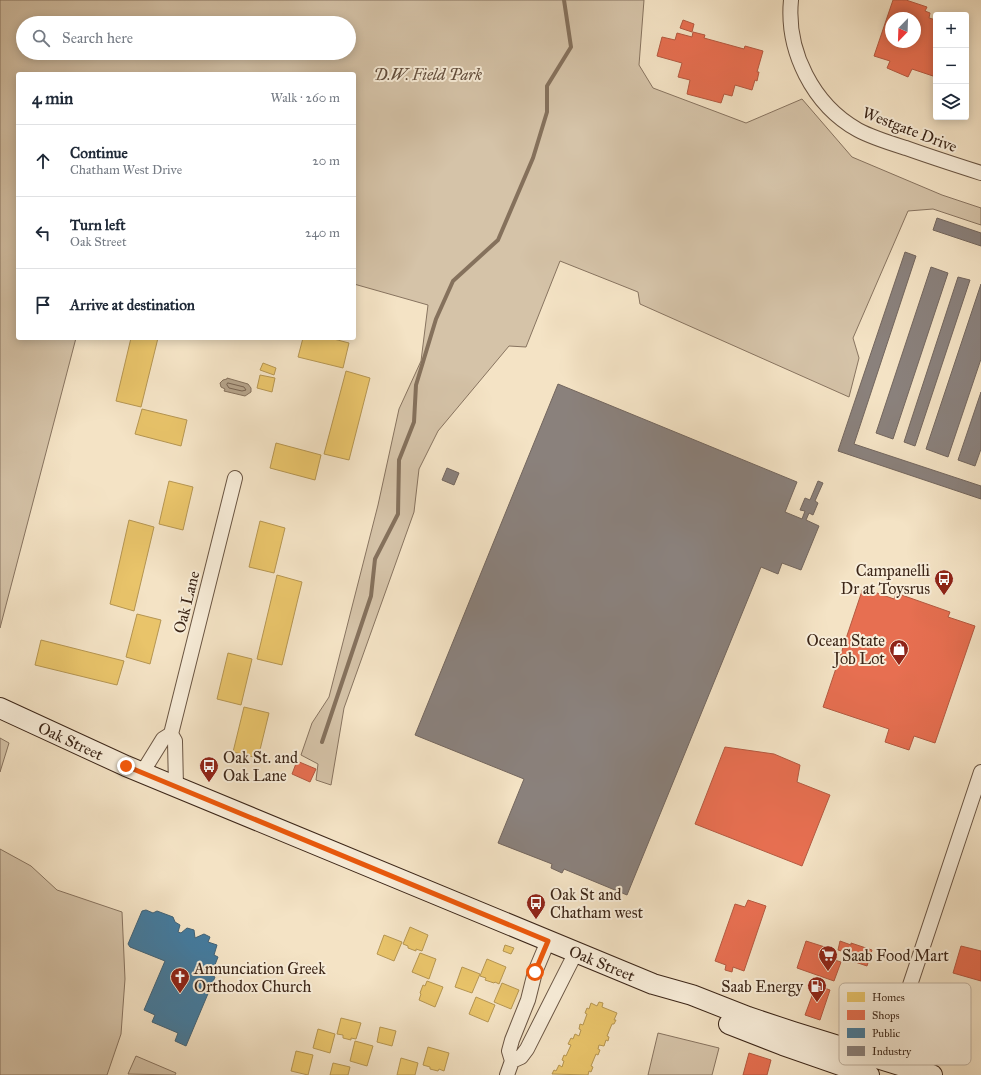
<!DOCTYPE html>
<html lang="en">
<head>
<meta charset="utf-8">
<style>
	:root { --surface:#fff; --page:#f6f6f7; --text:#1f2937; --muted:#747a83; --line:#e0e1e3 }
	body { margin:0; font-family:"IM FELL Great Primer",serif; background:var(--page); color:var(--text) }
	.controls { position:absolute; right:12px; top:12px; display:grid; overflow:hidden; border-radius:4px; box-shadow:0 2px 10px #0003 }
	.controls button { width:36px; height:36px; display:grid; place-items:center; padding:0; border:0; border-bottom:1px solid var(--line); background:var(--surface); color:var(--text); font:20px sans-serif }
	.compass { position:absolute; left:885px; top:12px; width:36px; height:36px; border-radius:50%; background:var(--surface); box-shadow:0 2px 10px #0003; rotate:203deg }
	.stop { position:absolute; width:12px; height:12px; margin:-9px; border:3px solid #ea580c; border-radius:50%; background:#fff }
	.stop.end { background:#ea580c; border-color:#fff; box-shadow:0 1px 4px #0008 }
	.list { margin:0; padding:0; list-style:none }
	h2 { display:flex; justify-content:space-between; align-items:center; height:52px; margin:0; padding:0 16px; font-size:17px }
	h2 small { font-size:13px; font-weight:400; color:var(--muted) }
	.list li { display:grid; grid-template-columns:26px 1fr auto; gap:12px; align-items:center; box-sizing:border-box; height:72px; padding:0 16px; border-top:1px solid var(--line) }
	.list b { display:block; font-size:15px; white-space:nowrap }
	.list p { margin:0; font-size:13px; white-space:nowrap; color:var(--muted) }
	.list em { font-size:13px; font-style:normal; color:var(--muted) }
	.icon { flex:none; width:22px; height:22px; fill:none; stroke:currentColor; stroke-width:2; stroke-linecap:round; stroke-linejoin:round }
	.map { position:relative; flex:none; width:981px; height:1075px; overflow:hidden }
	.search { position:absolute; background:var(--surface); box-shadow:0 2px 10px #0003; left:16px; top:16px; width:340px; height:44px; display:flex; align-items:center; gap:10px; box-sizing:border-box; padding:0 14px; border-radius:22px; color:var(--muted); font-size:15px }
	.panel { position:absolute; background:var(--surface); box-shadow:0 2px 10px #0003; left:16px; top:72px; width:340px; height:268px; border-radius:4px }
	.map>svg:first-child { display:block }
	.green { fill:#d5c3a8; stroke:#887460; fill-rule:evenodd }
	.water { fill:#b5a38a; stroke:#85715c }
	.homes { fill:#e9c46a; stroke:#b59551 }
	.shops { fill:#e76f51; stroke:#b45940; fill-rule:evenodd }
	.public { fill:#457b9d; stroke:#426275 }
	.industry { fill:#8a817c; stroke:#73665e }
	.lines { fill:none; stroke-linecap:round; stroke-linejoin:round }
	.shore { stroke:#786451; stroke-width:1 }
	.stream { stroke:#85715c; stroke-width:4 }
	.minor-casing { stroke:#6a5543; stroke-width:16 }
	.secondary-casing { stroke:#3c2618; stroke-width:22 }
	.minor { stroke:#f8edd9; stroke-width:14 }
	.secondary { stroke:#f8edd9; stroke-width:20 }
	.route { stroke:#ea580c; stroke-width:5 }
	.labels { text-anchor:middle; stroke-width:4; stroke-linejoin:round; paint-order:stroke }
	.park-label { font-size:16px; font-style:italic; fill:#624d3c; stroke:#f8edd9 }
	.street-label { font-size:16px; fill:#3c2618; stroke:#f8edd9 }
	.poi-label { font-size:16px; fill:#3c2618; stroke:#f8edd9; text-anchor:start }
	.key { fill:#f8edd9; stroke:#c0b19f; stroke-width:1 }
	.key-label { font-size:11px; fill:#3c2618 }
</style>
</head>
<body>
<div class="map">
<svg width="981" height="1075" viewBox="0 0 981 1075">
	<rect width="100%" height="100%" fill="#f4e3c5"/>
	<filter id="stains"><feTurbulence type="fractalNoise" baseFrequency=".005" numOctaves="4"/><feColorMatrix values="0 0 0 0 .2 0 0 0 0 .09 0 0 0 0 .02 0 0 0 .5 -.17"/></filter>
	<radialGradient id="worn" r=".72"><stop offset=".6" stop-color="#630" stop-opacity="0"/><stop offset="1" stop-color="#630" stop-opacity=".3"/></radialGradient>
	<path class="green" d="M 0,0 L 644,0 L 639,65 L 653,88 L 746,123 L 802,99 L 852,157 L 942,195 L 981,208 L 981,225 L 933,209 L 908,211 L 853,338 L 859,358 L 849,397 L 640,304 L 638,292 L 560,261 L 526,347 L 509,346 L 438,431 L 419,469 L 414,512 L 344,708 L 331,785 L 316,780 L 318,764 L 301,755 L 312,723 L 329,697 L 378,505 L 399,409 L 421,361 L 428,305 L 354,284 L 354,74 L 18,74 L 18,338 L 76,338 L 0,628 ZM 23,23 L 349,23 L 349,53 L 23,53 Z
		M 0,738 L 9,743 L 0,772 Z
		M 0,849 L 31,866 L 57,890 L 122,912 L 125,979 L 121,1034 L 107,1075 L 0,1075 Z
		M 658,1033 L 719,1048 L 712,1075 L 648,1075 Z
		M 136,1056 L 176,1073 L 175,1075 L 128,1074 Z"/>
	<path class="water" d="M 227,378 L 248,384 L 251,388 L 251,392 L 245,396 L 224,391 L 225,389 L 221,387 L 220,383 L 223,380 L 227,379 Z"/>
	<path class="homes" d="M 131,338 L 158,338 L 141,407 L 116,401 Z
		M 303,338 L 330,338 L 349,343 L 343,368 L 298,357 Z
		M 263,363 L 276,368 L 274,375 L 260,370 Z
		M 346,371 L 370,378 L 349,460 L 324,454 Z
		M 260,375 L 275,378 L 272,392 L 257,388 Z
		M 142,409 L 187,420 L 181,446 L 135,434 Z
		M 276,443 L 321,455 L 315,480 L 270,468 Z
		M 169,481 L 193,487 L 183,530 L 159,524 Z
		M 129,520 L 154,527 L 134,611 L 110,604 Z
		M 260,521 L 285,528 L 274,573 L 249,567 Z
		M 277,575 L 302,582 L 282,665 L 257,659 Z
		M 137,614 L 161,620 L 150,664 L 126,657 Z
		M 41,640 L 124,661 L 117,685 L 35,665 Z
		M 228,653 L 252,659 L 241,705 L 217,699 Z
		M 244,707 L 269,713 L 258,758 L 233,752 Z
		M 410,927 L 428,935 L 422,951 L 416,949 L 416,951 L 408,948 L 408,946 L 403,944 Z
		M 384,935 L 402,942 L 394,961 L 377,954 Z
		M 505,945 L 514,948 L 511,954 L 503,951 Z
		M 420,953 L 436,959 L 429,979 L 412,972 Z
		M 487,959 L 506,967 L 499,984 L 495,982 L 494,983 L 485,980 L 486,978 L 480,976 Z
		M 462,967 L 480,974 L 472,993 L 455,987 Z
		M 427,981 L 443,987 L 435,1007 L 419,1000 L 421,994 L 420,993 L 423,985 L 425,986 Z
		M 502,983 L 519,990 L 511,1009 L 494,1002 Z
		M 476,997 L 495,1005 L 488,1022 L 469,1014 Z
		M 599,1002 L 603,1003 L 602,1007 L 617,1013 L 614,1020 L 616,1020 L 614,1024 L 612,1024 L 607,1036 L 609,1037 L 608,1041 L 606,1040 L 604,1046 L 599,1045 L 598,1049 L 600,1050 L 598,1055 L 596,1054 L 591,1066 L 593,1067 L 591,1072 L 589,1071 L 588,1075 L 552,1074 L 554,1070 L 556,1071 L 559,1065 L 562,1067 L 564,1061 L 562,1060 L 564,1055 L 566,1056 L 571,1045 L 568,1044 L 571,1038 L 573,1039 L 575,1034 L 579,1036 L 581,1030 L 579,1029 L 580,1024 L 583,1025 L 587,1014 L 585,1013 L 587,1008 L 589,1009 L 591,1003 L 597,1006 Z
		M 341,1018 L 361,1023 L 356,1039 L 351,1038 L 351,1040 L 343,1038 L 343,1035 L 337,1034 Z
		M 380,1027 L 396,1031 L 392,1046 L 377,1042 Z
		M 318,1029 L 335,1034 L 330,1053 L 313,1048 Z
		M 355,1041 L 373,1046 L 367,1066 L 350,1061 Z
		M 428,1047 L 449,1053 L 444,1071 L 439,1069 L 438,1071 L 430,1069 L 430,1067 L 423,1065 Z
		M 296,1051 L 313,1055 L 308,1075 L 291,1071 Z
		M 401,1058 L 418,1063 L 415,1075 L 397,1075 Z
		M 333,1063 L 350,1067 L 348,1075 L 330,1075 Z"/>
	<path class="shops" d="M 893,0 L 906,0 L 927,7 L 925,11 L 930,13 L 929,18 L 936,20 L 936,77 L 912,69 L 908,77 L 887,68 L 890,61 L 874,56 ZM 891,18 L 915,18 L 915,42 L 891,42 Z
		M 683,20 L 694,24 L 692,32 L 680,28 Z
		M 693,32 L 705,35 L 704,38 L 744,49 L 745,46 L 763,51 L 757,72 L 759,72 L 757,81 L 755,80 L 752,90 L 735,85 L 732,96 L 724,94 L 721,103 L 687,94 L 690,80 L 678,77 L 682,63 L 657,56 L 662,37 L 675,40 L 677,33 L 692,37 Z
		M 863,588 L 894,599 L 896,593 L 950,612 L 948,617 L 975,626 L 935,743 L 914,736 L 909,750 L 885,742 L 889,729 L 823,707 Z
		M 725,747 L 774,754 L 800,765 L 797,782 L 830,795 L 802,866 L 695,824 Z
		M 297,761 L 316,769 L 310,782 L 292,774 Z
		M 748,900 L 766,906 L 744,971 L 733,967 L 732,972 L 725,970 L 726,965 L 715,961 L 735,904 L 745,907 Z
		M 806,941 L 828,948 L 825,957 L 841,962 L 834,981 L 797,968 Z
		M 840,941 L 851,945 L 851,943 L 872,950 L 867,966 L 846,959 L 848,953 L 838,950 Z
		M 961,946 L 981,951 L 981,981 L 953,973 Z
		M 816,985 L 830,990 L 820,1020 L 805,1015 Z
		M 749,1053 L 771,1060 L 767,1075 L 743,1075 Z"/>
	<path class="public" d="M 146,910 L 153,913 L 157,911 L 173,917 L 175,922 L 180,925 L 178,932 L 181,933 L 187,928 L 194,930 L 195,938 L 204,934 L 210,937 L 208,942 L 217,945 L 214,955 L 218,957 L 211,975 L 215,977 L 186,1046 L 175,1041 L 178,1033 L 152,1022 L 155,1015 L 144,1010 L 165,961 L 130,947 L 128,944 L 142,911 Z"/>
	<path class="industry" d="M 937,218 L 981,233 L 981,246 L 933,230 Z
		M 905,252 L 916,256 L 854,444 L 981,486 L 981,499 L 838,451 Z
		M 931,267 L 948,273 L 893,439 L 876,433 Z
		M 958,277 L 970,280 L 915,446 L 904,442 Z
		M 981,284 L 981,359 L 948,457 L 926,449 Z
		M 558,384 L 797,482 L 785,512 L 802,519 L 805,511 L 800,510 L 805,498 L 810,500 L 818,481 L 823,483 L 815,501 L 818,503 L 813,515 L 809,513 L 806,520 L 819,526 L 801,570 L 782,563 L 778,574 L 761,567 L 627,895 L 564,869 L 562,873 L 551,868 L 552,864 L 498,843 L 524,779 L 415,735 Z
		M 981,392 L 981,449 L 975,466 L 958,460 Z
		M 447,468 L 459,473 L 454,485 L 442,480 Z"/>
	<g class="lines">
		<path class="shore" d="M 228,383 L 244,387 L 246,390 L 242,391 L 229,388 L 227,385 Z"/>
		<path class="stream" d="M 322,742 L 371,596 L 375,559 L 398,514 L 399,460 L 414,422 L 416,385 L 436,319 L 453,281 L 498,240 L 533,158 L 547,112 L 547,86 L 571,47 L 564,0"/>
		<g class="minor-casing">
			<path id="minor" d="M 791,0 C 786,51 813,105 858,130 C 873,138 890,143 906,148 C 931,157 956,165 981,173
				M 171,734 L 175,741 L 176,787
				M 142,773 L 163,739 L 171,734 L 235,478
				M 512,1061 L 521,1057 L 527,1049 L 576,952
				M 886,1061 L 892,1039 L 981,772
				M 507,1075 L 512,1061 L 509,1051 L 512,1040 L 528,1000 L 535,972 L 548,941"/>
		</g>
		<g class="secondary-casing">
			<g id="secondary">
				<path id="s1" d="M 0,708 L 126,766 L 653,984 L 692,995 L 748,1017 L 793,1032 L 932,1075"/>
				<path d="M 729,1024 L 783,1045 L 869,1075"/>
			</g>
		</g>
		<use href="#minor" class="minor"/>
		<use href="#secondary" class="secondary"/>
	</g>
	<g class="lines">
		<path class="route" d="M 126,766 L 548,941 L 535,972"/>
	</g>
	<defs>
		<g id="bus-pin" transform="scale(1)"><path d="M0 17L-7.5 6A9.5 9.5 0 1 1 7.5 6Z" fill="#8f2418" stroke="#f8edd9"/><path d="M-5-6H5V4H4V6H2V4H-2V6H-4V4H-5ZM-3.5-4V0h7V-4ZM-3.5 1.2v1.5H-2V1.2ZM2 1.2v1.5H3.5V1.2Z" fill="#fff"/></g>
		<g id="shop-pin" transform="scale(1)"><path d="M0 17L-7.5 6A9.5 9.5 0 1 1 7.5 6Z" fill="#8f2418" stroke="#f8edd9"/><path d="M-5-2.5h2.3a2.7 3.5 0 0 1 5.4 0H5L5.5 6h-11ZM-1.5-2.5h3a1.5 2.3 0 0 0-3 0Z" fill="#fff"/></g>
		<g id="supermarket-pin" transform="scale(1)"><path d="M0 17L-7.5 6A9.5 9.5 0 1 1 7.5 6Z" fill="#8f2418" stroke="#f8edd9"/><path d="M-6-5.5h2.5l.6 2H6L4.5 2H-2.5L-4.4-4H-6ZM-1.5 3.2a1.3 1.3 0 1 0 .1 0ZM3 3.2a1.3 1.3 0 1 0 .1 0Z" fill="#fff"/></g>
		<g id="church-pin" transform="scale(1)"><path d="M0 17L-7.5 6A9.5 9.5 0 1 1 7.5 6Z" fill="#8f2418" stroke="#f8edd9"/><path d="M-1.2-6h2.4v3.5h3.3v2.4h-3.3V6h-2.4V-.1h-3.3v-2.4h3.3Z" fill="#fff"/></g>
		<g id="fuel-pin" transform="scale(1)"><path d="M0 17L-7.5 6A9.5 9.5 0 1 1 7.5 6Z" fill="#8f2418" stroke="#f8edd9"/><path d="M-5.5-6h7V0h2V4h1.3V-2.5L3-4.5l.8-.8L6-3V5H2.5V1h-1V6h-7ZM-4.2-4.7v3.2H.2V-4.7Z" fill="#fff"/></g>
	</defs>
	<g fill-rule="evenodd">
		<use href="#bus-pin" x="944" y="579"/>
		<use href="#shop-pin" x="899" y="649"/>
		<use href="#bus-pin" x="209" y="766"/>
		<use href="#bus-pin" x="536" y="903"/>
		<use href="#supermarket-pin" x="828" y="955"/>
		<use href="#church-pin" x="180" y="977"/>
		<use href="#fuel-pin" x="817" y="986"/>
	</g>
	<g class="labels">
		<g class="park-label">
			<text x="428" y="80">D.W. Field Park</text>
		</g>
		<g class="street-label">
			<text transform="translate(910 129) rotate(21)" y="6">Westgate Drive</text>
			<text transform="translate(186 602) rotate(-76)" y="6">Oak Lane</text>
			<text dy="6" stroke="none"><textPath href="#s1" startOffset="78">Oak Street</textPath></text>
			<text dy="6" stroke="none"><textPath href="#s1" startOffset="654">Oak Street</textPath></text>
		</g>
		<g class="poi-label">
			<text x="930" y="576" text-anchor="end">Campanelli<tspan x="930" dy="18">Dr at Toysrus</tspan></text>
			<text x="885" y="646" text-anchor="end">Ocean State<tspan x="885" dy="18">Job Lot</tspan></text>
			<text x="223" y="763">Oak St. and<tspan x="223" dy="18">Oak Lane</tspan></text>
			<text x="550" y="900">Oak St and<tspan x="550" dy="18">Chatham west</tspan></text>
			<text x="842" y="961">Saab Food Mart</text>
			<text x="194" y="974">Annunciation Greek<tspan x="194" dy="18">Orthodox Church</tspan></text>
			<text x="803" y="992" text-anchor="end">Saab Energy</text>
		</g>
	</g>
	<rect x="839" y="983" width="132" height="82" rx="6" class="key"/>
	<rect x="847" y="992" width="18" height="10" fill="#e9c46a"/>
	<rect x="847" y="1010" width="18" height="10" fill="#e76f51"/>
	<rect x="847" y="1028" width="18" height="10" fill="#457b9d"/>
	<rect x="847" y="1046" width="18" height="10" fill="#8a817c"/>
	<g class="key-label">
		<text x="872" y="1001">Homes</text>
		<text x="872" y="1019">Shops</text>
		<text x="872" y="1037">Public</text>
		<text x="872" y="1055">Industry</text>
	</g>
	<rect width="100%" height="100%" filter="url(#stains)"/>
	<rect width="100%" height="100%" fill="url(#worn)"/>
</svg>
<div class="controls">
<button>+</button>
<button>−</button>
<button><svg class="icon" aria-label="layers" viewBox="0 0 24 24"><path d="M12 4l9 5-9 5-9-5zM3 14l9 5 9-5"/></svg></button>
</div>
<svg class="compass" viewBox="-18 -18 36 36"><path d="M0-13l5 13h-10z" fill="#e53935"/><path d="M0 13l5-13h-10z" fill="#747a83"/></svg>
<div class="stop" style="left:535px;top:972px"></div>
<div class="stop end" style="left:126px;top:766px"></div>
<div class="search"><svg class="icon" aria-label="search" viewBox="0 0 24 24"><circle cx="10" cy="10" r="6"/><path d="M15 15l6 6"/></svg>Search here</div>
<section class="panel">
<h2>4 min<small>Walk · 260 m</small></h2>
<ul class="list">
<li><svg class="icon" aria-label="ahead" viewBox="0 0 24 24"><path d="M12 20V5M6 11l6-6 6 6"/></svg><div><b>Continue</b><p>Chatham West Drive</p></div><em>20 m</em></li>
<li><svg class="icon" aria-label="left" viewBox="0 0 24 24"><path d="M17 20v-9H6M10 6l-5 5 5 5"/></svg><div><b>Turn left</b><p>Oak Street</p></div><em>240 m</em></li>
<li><svg class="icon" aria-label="arrive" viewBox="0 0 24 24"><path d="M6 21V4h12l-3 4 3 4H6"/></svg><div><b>Arrive at destination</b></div></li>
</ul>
</section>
</div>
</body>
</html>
